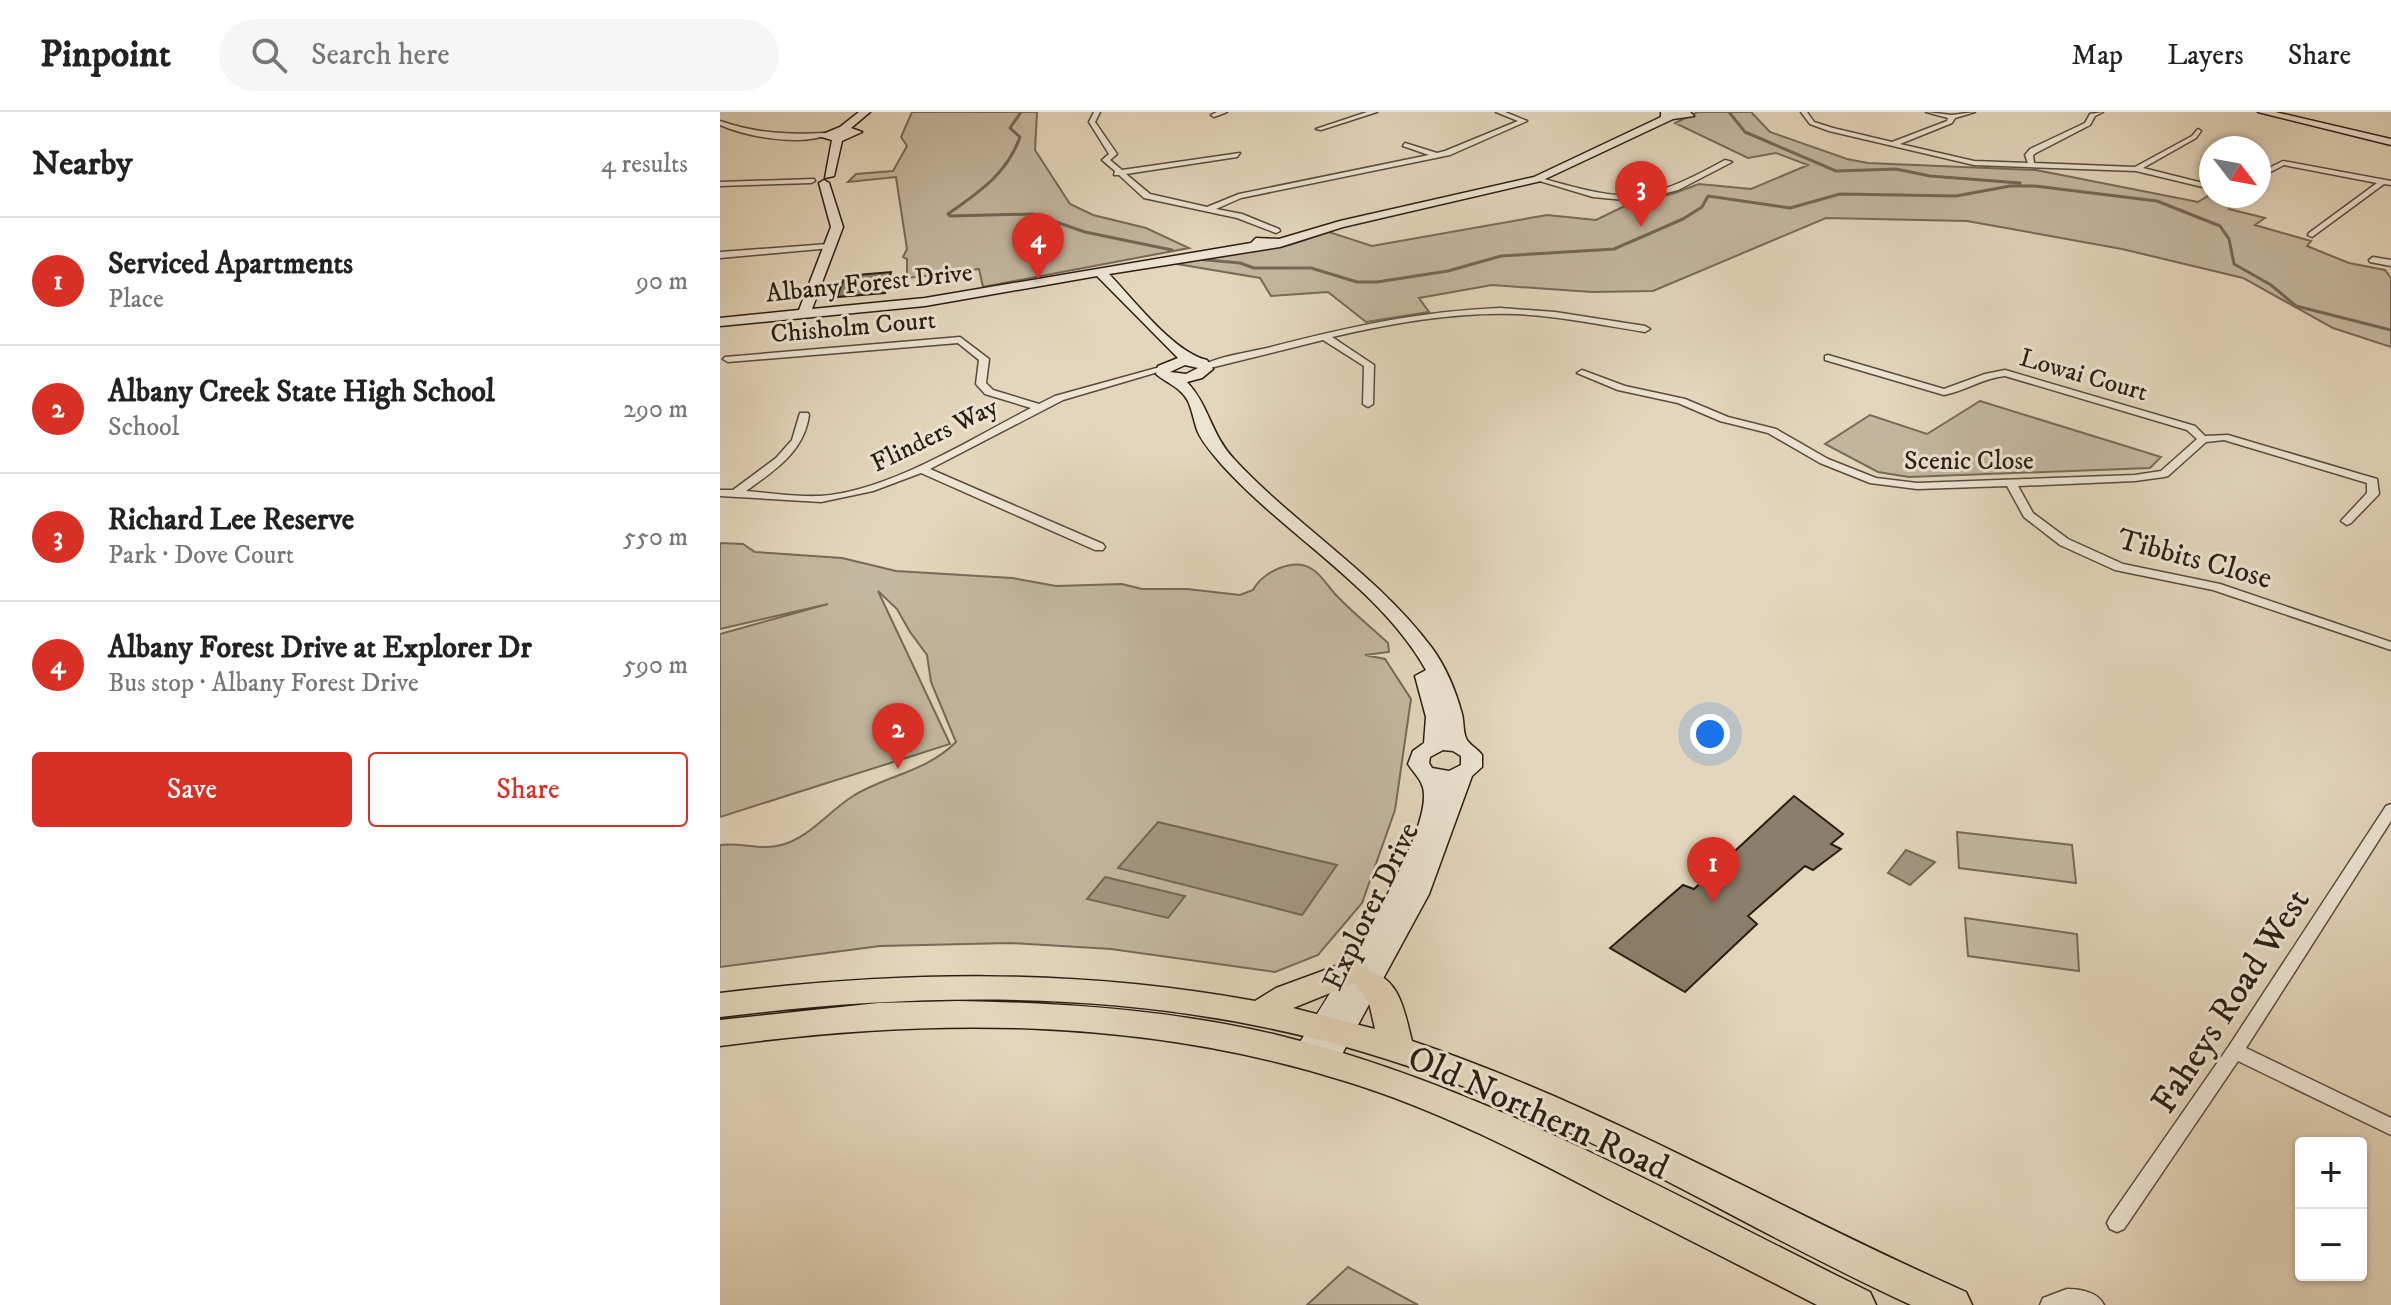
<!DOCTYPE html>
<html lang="en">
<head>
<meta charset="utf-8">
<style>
	:root { --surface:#fff; --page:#f6f6f6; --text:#222; --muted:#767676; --line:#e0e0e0; --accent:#d93025 }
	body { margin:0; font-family:"IM FELL DW Pica",serif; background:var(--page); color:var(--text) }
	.controls { position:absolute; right:24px; bottom:24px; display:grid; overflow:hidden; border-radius:8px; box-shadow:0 2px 6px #0004 }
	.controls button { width:72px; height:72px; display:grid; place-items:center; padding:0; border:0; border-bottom:2px solid var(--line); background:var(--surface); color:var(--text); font:40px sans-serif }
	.compass { position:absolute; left:1479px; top:24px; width:72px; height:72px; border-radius:50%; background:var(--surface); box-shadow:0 2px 6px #0004; rotate:121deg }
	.you { position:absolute; left:990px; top:622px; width:28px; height:28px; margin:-20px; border:6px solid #fff; border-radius:50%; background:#1a73e8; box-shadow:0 0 0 12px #1a73e833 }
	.badge { display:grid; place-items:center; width:52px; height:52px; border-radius:50%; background:var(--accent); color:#fff; font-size:26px; font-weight:700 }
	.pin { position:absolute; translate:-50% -66px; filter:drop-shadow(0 2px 4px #0008) }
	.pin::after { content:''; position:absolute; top:42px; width:28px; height:24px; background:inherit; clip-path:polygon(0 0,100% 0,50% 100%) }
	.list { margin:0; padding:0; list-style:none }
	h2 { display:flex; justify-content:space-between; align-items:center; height:104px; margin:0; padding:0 32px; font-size:34px }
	h2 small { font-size:26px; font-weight:400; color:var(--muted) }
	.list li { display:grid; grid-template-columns:52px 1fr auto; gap:24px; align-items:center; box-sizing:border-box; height:128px; padding:0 32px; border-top:2px solid var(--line) }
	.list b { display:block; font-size:30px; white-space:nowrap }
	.list p { margin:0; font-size:26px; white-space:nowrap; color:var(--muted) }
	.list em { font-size:26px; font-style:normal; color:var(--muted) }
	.actions { display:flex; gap:16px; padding:24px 32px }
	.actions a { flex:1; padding:18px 0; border:2px solid var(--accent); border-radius:8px; text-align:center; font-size:28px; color:var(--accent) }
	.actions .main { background:var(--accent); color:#fff }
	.icon { flex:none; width:44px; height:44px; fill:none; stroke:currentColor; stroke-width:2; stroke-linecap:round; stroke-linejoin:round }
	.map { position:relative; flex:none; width:1671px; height:1193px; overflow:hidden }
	header { display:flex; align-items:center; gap:48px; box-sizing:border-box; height:112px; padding:0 40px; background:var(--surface); border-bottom:2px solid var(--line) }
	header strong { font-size:38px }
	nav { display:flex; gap:44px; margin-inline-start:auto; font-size:28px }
	.search { width:560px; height:72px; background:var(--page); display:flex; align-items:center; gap:20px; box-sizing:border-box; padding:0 28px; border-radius:44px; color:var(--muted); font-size:30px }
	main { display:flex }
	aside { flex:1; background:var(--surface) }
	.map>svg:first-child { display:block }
	.green { fill:#c4b79f; stroke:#776a58; stroke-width:2 }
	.water { fill:#a59782; stroke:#746755; stroke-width:2 }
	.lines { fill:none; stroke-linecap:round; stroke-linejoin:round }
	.stream { stroke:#746755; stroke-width:3 }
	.building { fill:#8b7e6a; stroke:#2a1e12; stroke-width:2 }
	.street-casing { stroke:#584c3c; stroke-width:3 }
	.secondary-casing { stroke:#2a1e12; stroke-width:3 }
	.highway-casing { stroke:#2a1e12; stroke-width:3 }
	.street { fill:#ede4d3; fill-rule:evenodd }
	.secondary { fill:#ede4d3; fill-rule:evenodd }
	.highway { fill:#e4d6bc; fill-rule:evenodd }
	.labels { text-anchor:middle; stroke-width:6; stroke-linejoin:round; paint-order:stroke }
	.far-street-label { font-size:26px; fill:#2a1e12; stroke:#ede4d3 }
	.street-label { font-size:30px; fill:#2a1e12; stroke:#ede4d3 }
	.near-street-label { font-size:36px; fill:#2a1e12; stroke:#ede4d3 }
</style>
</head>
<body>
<header>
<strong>Pinpoint</strong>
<div class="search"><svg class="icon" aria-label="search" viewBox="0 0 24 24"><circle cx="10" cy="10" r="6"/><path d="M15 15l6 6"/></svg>Search here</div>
<nav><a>Map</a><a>Layers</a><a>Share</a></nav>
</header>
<main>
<aside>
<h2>Nearby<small>4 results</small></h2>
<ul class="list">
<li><span class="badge">1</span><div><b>Serviced Apartments</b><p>Place</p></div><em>90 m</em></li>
<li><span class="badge">2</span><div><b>Albany Creek State High School</b><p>School</p></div><em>290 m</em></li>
<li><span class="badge">3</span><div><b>Richard Lee Reserve</b><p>Park · Dove Court</p></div><em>550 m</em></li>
<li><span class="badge">4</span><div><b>Albany Forest Drive at Explorer Dr</b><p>Bus stop · Albany Forest Drive</p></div><em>590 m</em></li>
</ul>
<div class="actions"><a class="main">Save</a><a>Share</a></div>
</aside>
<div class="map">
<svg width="1671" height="1193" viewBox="0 0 1671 1193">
	<rect width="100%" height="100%" fill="#e4d6bc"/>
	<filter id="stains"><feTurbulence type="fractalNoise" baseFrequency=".0025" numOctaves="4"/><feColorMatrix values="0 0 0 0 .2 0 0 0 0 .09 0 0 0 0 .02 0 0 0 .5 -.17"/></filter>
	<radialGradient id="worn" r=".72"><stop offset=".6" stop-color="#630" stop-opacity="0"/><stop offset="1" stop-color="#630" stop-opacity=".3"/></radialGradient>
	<path class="green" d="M 192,0 L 317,0 L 315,38 L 350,92 L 373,103 L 426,116 L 469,136 L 263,175 L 259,157 L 187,166 L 187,147 L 183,145 L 187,137 L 176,65 L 128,70 L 136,62 L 173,59 L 187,34 L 181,25 Z
		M 978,0 L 1031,0 L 1050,20 L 1127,47 L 1148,51 L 1316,58 L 1478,90 L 1491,82 L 1513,86 L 1509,97 L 1545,106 L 1535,113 L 1591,129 L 1587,134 L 1629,151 L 1665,158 L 1671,166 L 1671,235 L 1613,216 L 1523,166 L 1402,137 L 1247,109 L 1106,106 L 933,179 L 872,180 L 772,173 L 699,186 L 709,200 L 646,210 L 608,180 L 551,184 L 540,166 L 451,151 L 569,133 L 609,120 L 652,134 L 827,103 L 876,108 L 913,90 L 952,82 L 979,72 L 1031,77 L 1088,53 L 1056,41 L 1028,46 L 955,11 Z
		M 1260,289 L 1441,345 L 1430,356 L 1189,365 L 1158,360 L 1105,332 L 1150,303 L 1207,322 Z
		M 0,431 L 23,432 L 35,440 L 122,446 L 176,459 L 292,466 L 336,474 L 402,472 L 422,477 L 467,477 L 520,483 L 533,478 C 542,460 574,445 592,457 C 602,463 609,476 617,484 C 633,501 651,515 668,531 L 669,540 L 645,543 L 665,547 L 691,587 L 675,698 L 642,791 L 598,843 L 555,860 L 391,837 L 290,831 L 160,834 L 0,855 L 0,733 C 21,730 42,739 61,733 C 89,726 109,699 133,684 C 167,663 206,660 236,630 L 211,570 L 207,543 L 190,520 L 177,497 L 158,479 L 230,632 L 0,705 L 0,522 L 108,492 L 0,517 Z
		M 1237,720 L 1352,733 L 1356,771 L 1239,756 Z
		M 1245,806 L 1357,822 L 1359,859 L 1248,844 Z
		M 628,1155 L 698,1193 L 587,1193 Z"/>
	<path class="water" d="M 438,710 L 617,753 L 582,803 L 398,756 Z
		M 1186,738 L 1215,750 L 1190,773 L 1168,761 Z
		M 385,765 L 465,784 L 448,806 L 367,787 Z"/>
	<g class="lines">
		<path class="stream" d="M 301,0 L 290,16 L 300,25 C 287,62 259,80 228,102 L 230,104 L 313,102 L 365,120 L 452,138
			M 1009,0 L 1025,20 L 1116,59 L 1176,57 L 1210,64 L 1300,71
			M 476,147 L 520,151 L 534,156 L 591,156 L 637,170 L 657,170 L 728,159 L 781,144 L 894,137 L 963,107 L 982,95 L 988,84 L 1070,96 L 1120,82 L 1236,84 L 1290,74 L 1315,74 L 1437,89 L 1500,114 L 1509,127 L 1514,152 L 1551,173 L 1576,194 L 1671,218"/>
	</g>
	<path class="building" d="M 171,160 L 165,181 L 117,185 L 125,164 Z
		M 1074,684 L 1123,722 L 1111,732 L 1121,737 L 1093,758 L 1085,754 L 1028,804 L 1037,812 L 965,880 L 890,836 L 963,773 L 974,777 Z"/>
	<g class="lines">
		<g class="street-casing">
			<path id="street" d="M 374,0 L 380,0 L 375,10 L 397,42 L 390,48 L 402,58 L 520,41 L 517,45 L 406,62 L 430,82 L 487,95 L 519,82 L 709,43 L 683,34 L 685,31 L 717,41 L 725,39 L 798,9 L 776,0 L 785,0 L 807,9 L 730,43 L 521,86 L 496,97 L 522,102 L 559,117 L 560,119 L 556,121 L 517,106 L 424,86 L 399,63 L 394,63 L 395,59 L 382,48 L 389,42 L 369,10 Z
				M 497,0 L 507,0 L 494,5 L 491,3 Z
				M 647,0 L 657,0 L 601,18 L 596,17 Z
				M 1081,0 L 1087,0 L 1094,10 L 1113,16 L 1172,30 L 1227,9 L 1228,6 L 1206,0 L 1232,3 L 1255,0 L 1235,6 L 1232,11 L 1180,32 L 1254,49 L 1308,51 L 1305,43 L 1310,37 L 1365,11 L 1370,2 L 1383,0 L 1375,4 L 1370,13 L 1316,41 L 1313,43 L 1314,51 L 1415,55 L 1472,24 L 1478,17 L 1481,19 L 1476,26 L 1423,56 L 1491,73 L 1491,77 L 1416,59 L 1254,53 L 1109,19 L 1090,12 Z
				M 0,9 C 35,21 67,23 104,21 L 107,23 C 79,34 28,25 0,13 Z
				M 1005,48 L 1012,50 L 958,78 L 915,89 L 873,85 L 813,67 L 817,65 C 907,90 921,94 1005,48 Z
				M 1563,49 L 1671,69 L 1671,73 L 1664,72 L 1592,125 L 1588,123 L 1589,121 L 1657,71 L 1564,53 L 1539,66 L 1539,61 Z
				M 94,67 L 95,69 L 91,71 L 0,74 L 0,70 Z
				M 108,132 L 111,132 L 111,136 L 0,146 L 0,140 Z
				M 1653,145 L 1671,148 L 1671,154 L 1650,150 L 1649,148 Z
				M 780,196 L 835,200 L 925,214 L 930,217 L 925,220 C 882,213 839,204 796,202 C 734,200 672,211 612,225 L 654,253 L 653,292 L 648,295 L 643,292 L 644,254 L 603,228 L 486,257 L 481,254 C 499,244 526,241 547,236 C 624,216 700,199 780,196 Z
				M 240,225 L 269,247 L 266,271 L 273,278 L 319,292 L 335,284 L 440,255 L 448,257 L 343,288 L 210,357 L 383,432 L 385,435 L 383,438 L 375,438 L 201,361 L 153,379 L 101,390 L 0,384 L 0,378 L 13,378 L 56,346 L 72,328 L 80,301 L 88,301 L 89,303 C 84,340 54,359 26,379 C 50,381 76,385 100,384 C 168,380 251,327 311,296 L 265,282 L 256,272 L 259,248 L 238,231 L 8,250 L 3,247 L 5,245 Z
				M 1108,243 L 1224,277 L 1265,262 L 1285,258 L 1475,314 L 1485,324 L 1508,323 L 1657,367 L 1659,382 L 1631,411 L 1627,413 L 1621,409 L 1647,381 L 1647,371 L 1504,328 L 1486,330 L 1448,364 L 1444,365 L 1415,369 L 1298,374 L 1313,401 L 1348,427 L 1403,452 L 1500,472 L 1671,530 L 1671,538 L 1493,478 L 1395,458 L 1340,433 L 1304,405 L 1287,374 L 1197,377 L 1150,371 L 1100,351 L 1048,321 L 1000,309 L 958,291 L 898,278 L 857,261 L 862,258 L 905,274 L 965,287 L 1008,305 L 1056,317 L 1108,347 L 1156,366 L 1197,371 L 1415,363 L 1441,359 L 1477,327 L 1467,318 L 1285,264 C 1263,266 1245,279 1224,283 L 1105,248 L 1105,244 Z
				M 1671,692 L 1671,709 L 1526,936 L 1671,1006 L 1671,1023 L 1518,949 L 1404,1117 L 1397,1120 L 1390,1117 L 1387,1111 L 1390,1105 L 1509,934 L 1666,694 Z
				M 1347,1177 C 1360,1177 1378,1180 1384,1193 L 1320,1193 L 1323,1186 Z"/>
		</g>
		<g class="secondary-casing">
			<path id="secondary" d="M 139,0 L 150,0 L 131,16 L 142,20 L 122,29 L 114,64 L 105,66 L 112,28 L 98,24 L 120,15 Z
				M 941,0 L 970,0 L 974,4 L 953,7 L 821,69 L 623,115 L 560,135 L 389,162 C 413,187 454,241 487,248 L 493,257 L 482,266 L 467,270 C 489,293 491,323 514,347 C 576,414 657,462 712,536 C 726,555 736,580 742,602 C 744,610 743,619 746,626 C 748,632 758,637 762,643 L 762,655 L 752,664 L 709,782 L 614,957 L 605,960 L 596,957 L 593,952 L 585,954 L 576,951 L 572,944 L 576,937 C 606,886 706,736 704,683 C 704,669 695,663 688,652 L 693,639 L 704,631 L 706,605 L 695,564 L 706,558 C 660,476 565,423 502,353 C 494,343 482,331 477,318 C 474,309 472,298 468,289 C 461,275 446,271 436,262 L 438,254 L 458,246 L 377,164 L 205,194 L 0,214 L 0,206 L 79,198 L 111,115 L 99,71 L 104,68 L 109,71 L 123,115 L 92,197 L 205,186 L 531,131 L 536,126 L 559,127 L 620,109 L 814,65 L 941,5 ZM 465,253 L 478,256 L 466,262 L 450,260 ZM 723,638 L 733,639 L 741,644 L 741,653 L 729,659 L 712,656 L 709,651 L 710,645 Z
				M 1538,0 L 1555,0 L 1671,27 L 1671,33 Z"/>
		</g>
		<g class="highway-casing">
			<path id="highway" d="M 635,847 L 646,851 L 650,860 C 681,867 685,903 692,929 C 885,994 1060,1098 1246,1180 L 1252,1193 L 1191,1193 C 1036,1122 891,1030 732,970 C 492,878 251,874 0,905 L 0,881 C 182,859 353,856 535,889 L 556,876 ZM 635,871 L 649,891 L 655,917 L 573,896 Z
				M 239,889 C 346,891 452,898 557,923 C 765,973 959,1087 1150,1180 L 1156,1193 L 1097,1193 C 1027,1157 957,1122 887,1086 C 804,1042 718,998 628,970 C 423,905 211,905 0,934 L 0,908 L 158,891 Z"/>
		</g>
		<use href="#street" class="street"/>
		<use href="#secondary" class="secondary"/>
		<use href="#highway" class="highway"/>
	</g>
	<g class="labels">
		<g class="far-street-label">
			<text transform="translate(149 170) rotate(-6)" y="9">Albany Forest Drive</text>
			<text transform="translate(133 214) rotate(-5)" y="9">Chisholm Court</text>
			<text transform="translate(1364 262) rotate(16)" y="9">Lowai Court</text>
			<text transform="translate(214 322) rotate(-26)" y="9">Flinders Way</text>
			<text x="1249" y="357">Scenic Close</text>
		</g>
		<g class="street-label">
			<text transform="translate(1475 446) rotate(15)" y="10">Tibbits Close</text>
			<text transform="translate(650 794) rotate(-64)" y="10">Explorer Drive</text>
		</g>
		<g class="near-street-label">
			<text transform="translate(1509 888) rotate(-57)" y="13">Faheys Road West</text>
			<text transform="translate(819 999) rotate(24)" y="13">Old Northern Road</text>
		</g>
	</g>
	<rect width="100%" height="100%" filter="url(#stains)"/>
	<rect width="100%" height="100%" fill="url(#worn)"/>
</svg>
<div class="controls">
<button>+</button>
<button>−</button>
</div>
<svg class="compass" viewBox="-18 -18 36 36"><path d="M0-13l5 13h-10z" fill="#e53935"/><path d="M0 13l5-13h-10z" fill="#767676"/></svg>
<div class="you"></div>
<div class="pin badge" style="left:993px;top:791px">1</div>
<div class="pin badge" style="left:178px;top:657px">2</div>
<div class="pin badge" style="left:921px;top:115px">3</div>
<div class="pin badge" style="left:318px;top:167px">4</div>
</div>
</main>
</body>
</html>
